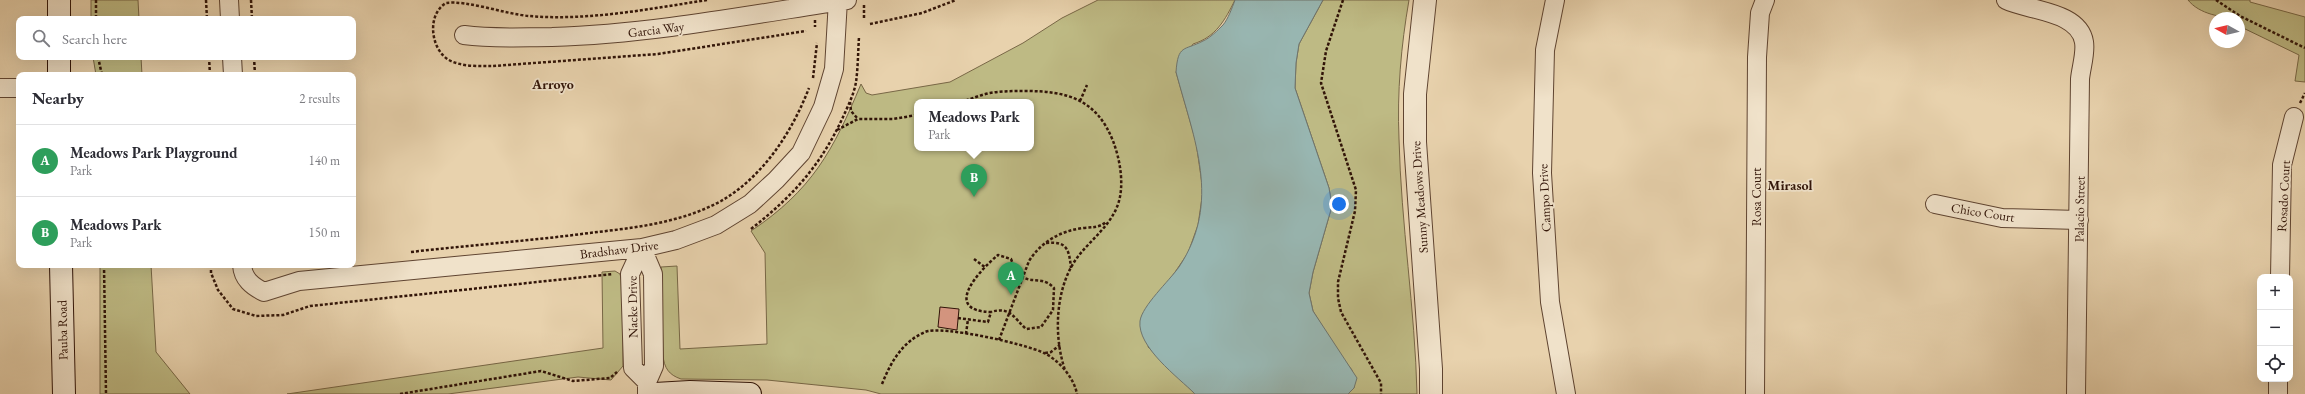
<!DOCTYPE html>
<html lang="en">
<head>
<meta charset="utf-8">
<style>
	:root { --surface:#fff; --page:#f2f2f3; --text:#2b2b33; --muted:#7c7c81; --line:#e1e1e2; --accent:#8f2418 }
	body { margin:0; font-family:"EB Garamond",serif; background:var(--page); color:var(--text) }
	.controls { position:absolute; right:12px; bottom:12px; display:grid; overflow:hidden; border-radius:8px; box-shadow:0 4px 16px #0002 }
	.controls button { width:36px; height:36px; display:grid; place-items:center; padding:0; border:0; border-bottom:1px solid var(--line); background:var(--surface); color:var(--text); font:20px sans-serif }
	.compass { position:absolute; left:2209px; top:12px; width:36px; height:36px; border-radius:50%; background:var(--surface); box-shadow:0 4px 16px #0002; rotate:278deg }
	.you { position:absolute; left:1339px; top:204px; width:14px; height:14px; margin:-10px; border:3px solid #fff; border-radius:50%; background:#1a73e8; box-shadow:0 0 0 6px #1a73e833 }
	.badge { display:grid; place-items:center; width:26px; height:26px; border-radius:50%; background:var(--accent); color:#fff; font-size:13px; font-weight:700 }
	.pin { position:absolute; translate:-50% -33px; filter:drop-shadow(0 1px 2px #0008) }
	.pin::after { content:''; position:absolute; top:21px; width:14px; height:12px; background:inherit; clip-path:polygon(0 0,100% 0,50% 100%) }
	.popup { position:absolute; left:914px; top:99px; width:120px; height:52px; box-sizing:border-box; display:grid; place-content:center; border-radius:8px; background:var(--surface); filter:drop-shadow(0 1px 3px #0005); font-size:13px; white-space:nowrap; color:var(--muted) }
	.popup b { font-size:15px; color:var(--text) }
	.popup::after { content:''; position:absolute; left:50%; top:100%; margin-left:-8px; border:8px solid transparent; border-top-color:var(--surface) }
	.list { margin:0; padding:0; list-style:none }
	h2 { display:flex; justify-content:space-between; align-items:center; height:52px; margin:0; padding:0 16px; font-size:17px }
	h2 small { font-size:13px; font-weight:400; color:var(--muted) }
	.list li { display:grid; grid-template-columns:26px 1fr auto; gap:12px; align-items:center; box-sizing:border-box; height:72px; padding:0 16px; border-top:1px solid var(--line) }
	.list b { display:block; font-size:15px; white-space:nowrap }
	.list p { margin:0; font-size:13px; white-space:nowrap; color:var(--muted) }
	.list em { font-size:13px; font-style:normal; color:var(--muted) }
	.icon { flex:none; width:22px; height:22px; fill:none; stroke:currentColor; stroke-width:2; stroke-linecap:round; stroke-linejoin:round }
	.map { position:relative; flex:none; width:2305px; height:394px; overflow:hidden }
	.search { position:absolute; background:var(--surface); box-shadow:0 4px 16px #0002; left:16px; top:16px; width:340px; height:44px; display:flex; align-items:center; gap:10px; box-sizing:border-box; padding:0 14px; border-radius:8px; color:var(--muted); font-size:15px }
	.panel { position:absolute; background:var(--surface); box-shadow:0 4px 16px #0002; left:16px; top:72px; width:340px; height:196px; border-radius:8px }
	.map>svg:first-child { display:block }
	.green { fill:#beba84; stroke:#786746; fill-rule:evenodd }
	.water { fill:#98b6b1; stroke:#6f756d }
	.building { fill:#d3947e; stroke:#311408 }
	.lines { fill:none; stroke-linecap:round; stroke-linejoin:round }
	.minor-casing { stroke:#5f4431; stroke-width:20 }
	.tertiary-casing { stroke:#5f4431; stroke-width:24 }
	.secondary-casing { stroke:#311408; stroke-width:24 }
	.path { stroke:#311408; stroke-width:2.5; stroke-dasharray:3 2; stroke-linecap:butt }
	.minor { stroke:#f0e2ca; stroke-width:18 }
	.tertiary { stroke:#f0e2ca; stroke-width:22 }
	.secondary { stroke:#f0e2ca; stroke-width:22 }
	.labels { text-anchor:middle; stroke-width:3.5; stroke-linejoin:round; paint-order:stroke }
	.street-label { font-size:13px; fill:#311408; stroke:#f0e2ca }
	.neighbourhood-label { font-size:14px; font-weight:bold; fill:#311408; stroke:#f0e2ca }
</style>
</head>
<body>
<div class="map">
<svg width="2305" height="394" viewBox="0 0 2305 394">
	<rect width="100%" height="100%" fill="#e8d2ad"/>
	<filter id="stains"><feTurbulence type="fractalNoise" baseFrequency=".005" numOctaves="4"/><feColorMatrix values="0 0 0 0 .2 0 0 0 0 .09 0 0 0 0 .02 0 0 0 .5 -.17"/></filter>
	<radialGradient id="worn" r=".72"><stop offset=".6" stop-color="#630" stop-opacity="0"/><stop offset="1" stop-color="#630" stop-opacity=".3"/></radialGradient>
	<path class="green" d="M 91,0 L 138,0 L 139,19 L 91,19 Z
		M 1098,0 L 1235,0 C 1225,20 1216,37 1193,44 L 1176,72 L 1196,142 L 1203,191 L 1198,225 L 1188,253 L 1171,278 L 1148,347 L 1195,394 L 881,394 L 866,390 L 767,380 L 681,379 C 669,375 664,368 663,355 L 661,267 L 677,266 L 680,349 L 767,344 L 765,253 L 751,231 C 812,190 833,151 861,84 L 866,93 L 872,95 L 950,82 L 1023,43 L 1062,18 ZM 917,102 L 1031,102 L 1031,148 L 917,148 Z
		M 1323,0 L 1409,0 C 1401,46 1397,92 1399,139 C 1401,224 1415,309 1417,394 L 1348,394 L 1354,388 L 1352,370 L 1340,355 L 1313,311 L 1309,293 L 1313,272 L 1332,206 L 1329,188 L 1295,88 L 1296,63 L 1299,44 Z
		M 2188,0 L 2250,0 L 2250,2 L 2305,17 L 2305,82 L 2295,81 L 2299,55 L 2239,26 L 2239,18 C 2222,18 2199,14 2188,0 Z
		M 93,57 L 141,57 L 142,75 L 96,75 Z
		M 100,265 L 151,265 L 156,352 L 190,394 L 100,394 Z
		M 615,271 L 620,274 L 623,287 L 623,366 L 611,380 L 578,377 L 448,394 L 287,394 L 603,348 L 602,272 Z"/>
	<path class="water" d="M 1235,0 L 1323,0 L 1299,44 L 1296,63 L 1295,88 L 1329,188 L 1332,206 L 1313,272 L 1309,293 L 1313,311 L 1357,378 L 1354,388 L 1348,394 L 1195,394 C 1178,377 1137,347 1140,321 C 1142,306 1169,281 1179,267 C 1222,202 1194,140 1176,72 C 1178,44 1184,51 1203,41 C 1210,38 1218,30 1223,25 C 1228,19 1232,8 1235,0 Z"/>
	<path class="building" d="M 940,307 L 959,309 L 957,330 L 938,327 Z"/>
	<g class="lines">
		<g class="minor-casing">
			<path id="minor" d="M 229,0 L 230,19
				M 1555,0 L 1545,50 L 1542,173 L 1550,302 L 1566,394
				M 2006,0 C 2029,11 2079,11 2084,42 C 2086,53 2081,68 2080,79 L 2076,394
				M 464,35 C 493,39 522,37 552,37 C 651,34 749,15 847,0
				M 232,57 L 233,75
				M 0,88 L 19,88
				M 1935,204 L 2002,218 L 2079,220
				M 642,248 L 653,274 L 654,366 L 647,382 L 647,394
				M 642,248 L 630,274 L 633,368 L 647,382
				M 242,265 C 243,279 252,286 264,292 L 299,281 L 642,248 L 676,240 L 716,225 L 750,204 L 776,180 L 801,153 L 823,107 L 834,69 L 838,0
				M 2280,277 L 2282,165 L 2294,117
				M 1755,394 L 1757,57 L 1760,13 L 1765,0
				M 2278,394 L 2278,379"/>
		</g>
		<g class="tertiary-casing">
			<path id="tertiary" d="M 1425,0 L 1415,94 L 1415,142 L 1431,369 L 1431,394"/>
		</g>
		<g class="secondary-casing">
			<path id="secondary" d="M 59,0 L 59,19
				M 59,57 L 59,75
				M 61,265 L 64,394
				M 655,394 L 690,392 L 750,394"/>
		</g>
		<path class="path" d="M 96,0 L 96,19
			M 206,0 L 207,19
			M 251,0 L 252,19
			M 707,0 C 649,9 588,21 529,16 C 505,14 467,0 446,3 C 426,15 431,50 449,60 C 462,67 479,66 493,66 L 658,54 L 806,31
			M 1343,0 L 1326,51 L 1321,83 L 1356,190 L 1355,211 L 1338,282 L 1338,298 L 1341,312 L 1381,383 L 1381,394
			M 2216,0 L 2240,16 L 2305,48
			M 864,5 L 864,20
			M 815,20 L 815,27
			M 870,24 L 922,13 L 956,0
			M 98,57 L 102,75
			M 209,57 L 210,75
			M 254,57 L 255,75
			M 813,78 L 817,43
			M 1080,101 L 1087,85
			M 850,102 L 851,111 L 858,119
			M 961,102 C 971,99 980,95 990,93 C 1002,91 1014,91 1026,91 C 1068,91 1097,100 1113,141 C 1120,159 1124,183 1119,201 C 1113,223 1093,238 1080,254 C 1055,284 1053,335 1065,370
			M 2300,103 L 2305,93
			M 837,130 L 858,119 L 893,119 L 917,115
			M 751,229 C 793,196 821,165 843,117 C 848,106 854,94 856,82 C 858,68 858,52 859,37
			M 1046,243 C 1067,241 1069,249 1071,268
			M 411,252 C 470,245 530,241 589,233 C 633,228 681,223 721,201 C 763,177 792,132 809,88
			M 974,259 L 986,268
			M 104,265 L 106,394
			M 211,265 L 211,273 L 218,290 L 233,309 L 256,316 L 283,315 L 310,306 L 613,274
			M 276,265 L 283,265
			M 958,318 L 988,322 L 991,312 C 941,311 980,270 998,255 L 1011,259 C 1024,293 1038,271 1054,288 L 1053,310 L 1041,327 L 1026,329 C 1014,318 1010,306 991,312
			M 966,334 L 968,319
			M 999,340 L 1029,261 C 1041,242 1060,231 1083,228 C 1092,227 1099,228 1106,222
			M 1045,353 L 1051,352 L 1060,345
			M 882,384 C 891,362 902,342 925,332 C 942,325 1026,344 1044,353 C 1059,360 1074,378 1077,394
			M 400,394 L 541,371 L 573,381 L 610,378 L 617,372"/>
		<use href="#minor" class="minor"/>
		<use href="#tertiary" class="tertiary"/>
		<use href="#secondary" class="secondary"/>
	</g>
	<g class="labels">
		<g class="street-label">
			<text transform="translate(656 29) rotate(-7)" y="5">Garcia Way</text>
			<text transform="translate(2283 196) rotate(-87)" y="5">Rosado Court</text>
			<text transform="translate(1419 197) rotate(-94)" y="5">Sunny Meadows Drive</text>
			<text transform="translate(1756 197) rotate(-90)" y="5">Rosa Court</text>
			<text transform="translate(1544 198) rotate(-93)" y="5">Campo Drive</text>
			<text transform="translate(2079 209) rotate(-89)" y="5">Palacio Street</text>
			<text transform="translate(1983 212) rotate(9)" y="5">Chico Court</text>
			<text transform="translate(619 249) rotate(-7)" y="5">Bradshaw Drive</text>
			<text transform="translate(632 307) rotate(-91)" y="5">Nacke Drive</text>
			<text transform="translate(62 330) rotate(-91)" y="5">Pauba Road</text>
		</g>
		<g class="neighbourhood-label">
			<text x="553" y="89">Arroyo</text>
			<text x="1790" y="190">Mirasol</text>
		</g>
	</g>
	<rect width="100%" height="100%" filter="url(#stains)"/>
	<rect width="100%" height="100%" fill="url(#worn)"/>
</svg>
<div class="controls">
<button>+</button>
<button>−</button>
<button><svg class="icon" aria-label="locate" viewBox="0 0 24 24"><circle cx="12" cy="12" r="6"/><path d="M12 2v4M12 18v4M2 12h4M18 12h4"/></svg></button>
</div>
<svg class="compass" viewBox="-18 -18 36 36"><path d="M0-13l5 13h-10z" fill="#e53935"/><path d="M0 13l5-13h-10z" fill="#7c7c81"/></svg>
<div class="you"></div>
<div class="pin badge" style="left:1011px;top:295px;background:#2e9e5b">A</div>
<div class="pin badge" style="left:974px;top:197px;background:#2e9e5b">B</div>
<div class="popup"><b>Meadows Park</b>Park</div>
<div class="search"><svg class="icon" aria-label="search" viewBox="0 0 24 24"><circle cx="10" cy="10" r="6"/><path d="M15 15l6 6"/></svg>Search here</div>
<section class="panel">
<h2>Nearby<small>2 results</small></h2>
<ul class="list">
<li><span class="badge" style="background:#2e9e5b">A</span><div><b>Meadows Park Playground</b><p>Park</p></div><em>140 m</em></li>
<li><span class="badge" style="background:#2e9e5b">B</span><div><b>Meadows Park</b><p>Park</p></div><em>150 m</em></li>
</ul>
</section>
</div>
</body>
</html>
